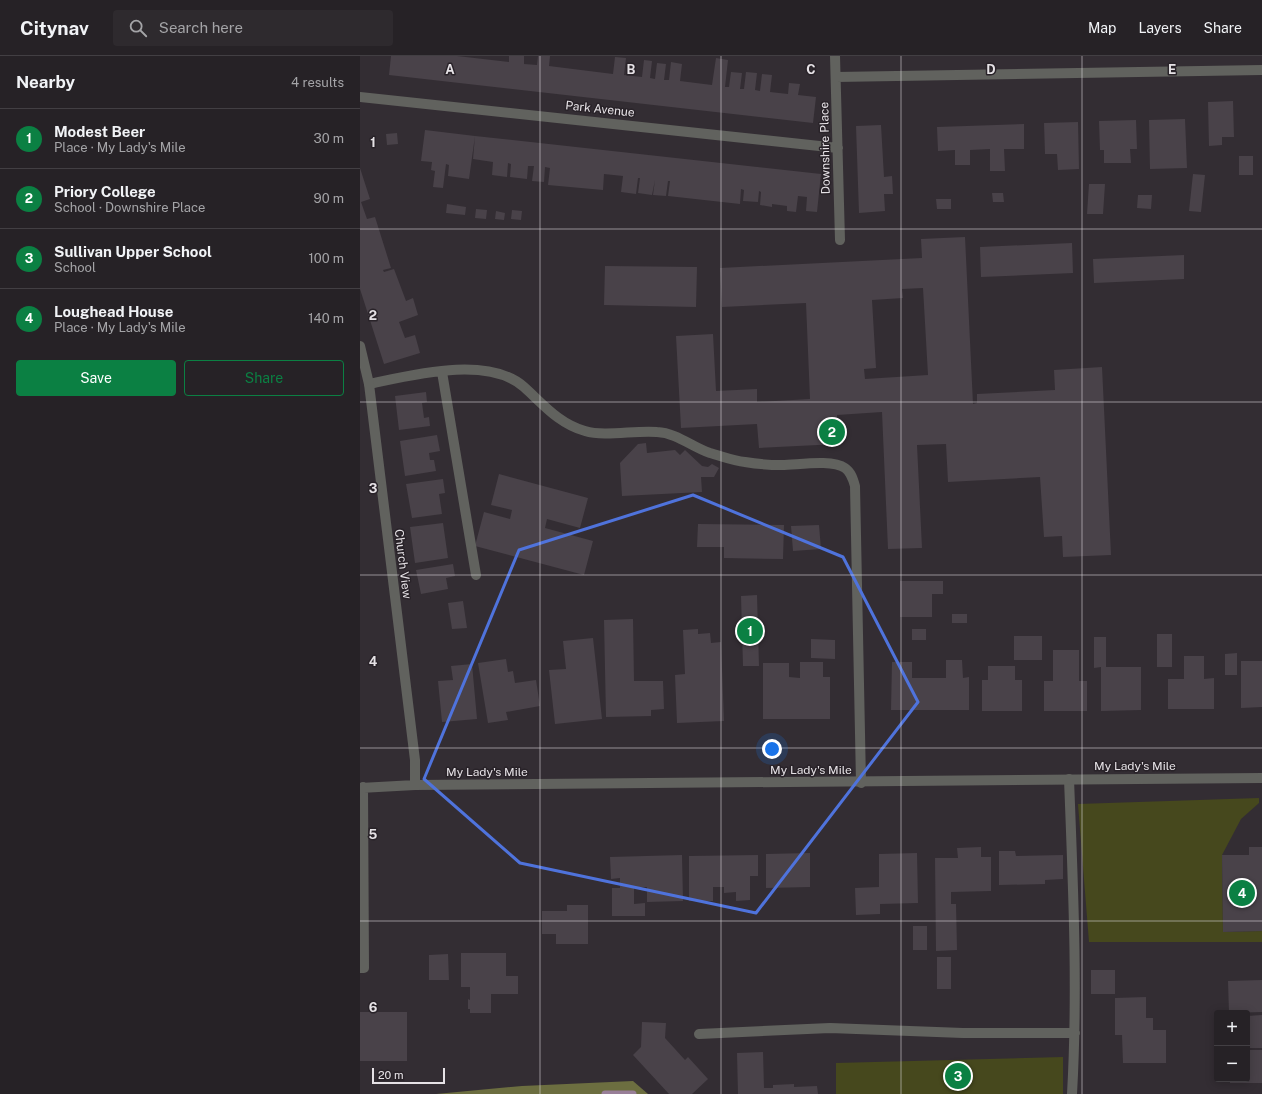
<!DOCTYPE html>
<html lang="en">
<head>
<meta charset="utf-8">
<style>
	:root { --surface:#262226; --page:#2e2a2e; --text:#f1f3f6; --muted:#a4a4a7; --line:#423f43; --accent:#0b8043 }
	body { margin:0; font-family:"Public Sans",sans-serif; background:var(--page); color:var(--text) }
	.controls { position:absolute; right:12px; bottom:12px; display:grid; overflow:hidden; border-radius:4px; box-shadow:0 2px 10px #0003 }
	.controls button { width:36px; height:36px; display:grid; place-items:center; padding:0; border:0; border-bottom:1px solid var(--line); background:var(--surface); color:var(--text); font:20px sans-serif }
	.scale { position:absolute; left:12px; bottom:10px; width:73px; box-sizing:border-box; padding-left:4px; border:2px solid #e6e2e6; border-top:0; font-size:11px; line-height:14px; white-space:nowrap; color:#e6e2e6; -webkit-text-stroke:3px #292329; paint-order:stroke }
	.you { position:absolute; left:412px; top:693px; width:14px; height:14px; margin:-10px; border:3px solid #fff; border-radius:50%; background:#1a73e8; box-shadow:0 0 0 6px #1a73e833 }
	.badge { display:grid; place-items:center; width:26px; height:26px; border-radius:50%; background:var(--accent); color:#fff; font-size:13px; font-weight:700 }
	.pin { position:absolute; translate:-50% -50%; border:2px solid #fff; box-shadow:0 1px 4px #0006 }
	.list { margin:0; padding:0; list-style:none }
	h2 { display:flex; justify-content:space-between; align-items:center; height:52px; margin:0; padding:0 16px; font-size:17px }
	h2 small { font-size:13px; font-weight:400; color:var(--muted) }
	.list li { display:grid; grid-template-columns:26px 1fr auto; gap:12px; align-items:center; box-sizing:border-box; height:60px; padding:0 16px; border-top:1px solid var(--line) }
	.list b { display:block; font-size:15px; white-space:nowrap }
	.list p { margin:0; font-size:13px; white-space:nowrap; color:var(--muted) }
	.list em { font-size:13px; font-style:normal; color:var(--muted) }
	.actions { display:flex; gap:8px; padding:12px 16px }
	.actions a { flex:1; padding:9px 0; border:1px solid var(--accent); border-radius:4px; text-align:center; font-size:14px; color:var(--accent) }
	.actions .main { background:var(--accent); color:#fff }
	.icon { flex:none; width:22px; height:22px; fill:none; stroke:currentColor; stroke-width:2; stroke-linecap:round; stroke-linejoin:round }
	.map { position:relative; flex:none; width:902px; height:1038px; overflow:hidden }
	header { display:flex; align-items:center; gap:24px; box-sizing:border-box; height:56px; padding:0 20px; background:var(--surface); border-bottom:1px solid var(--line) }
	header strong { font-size:19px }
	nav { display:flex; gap:22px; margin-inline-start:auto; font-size:14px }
	.search { width:280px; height:36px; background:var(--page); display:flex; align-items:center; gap:10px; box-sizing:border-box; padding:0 14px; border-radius:4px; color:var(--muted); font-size:15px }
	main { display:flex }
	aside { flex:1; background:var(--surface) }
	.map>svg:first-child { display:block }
	.green { fill:#46481d }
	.forest { fill:#6c6e40 }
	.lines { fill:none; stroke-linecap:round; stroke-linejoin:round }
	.stream { stroke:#987f98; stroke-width:7 }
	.building { fill:#494249; fill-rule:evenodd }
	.service { stroke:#61625e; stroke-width:10 }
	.minor { stroke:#61625e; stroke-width:10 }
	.marked { fill:none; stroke:#4f73dc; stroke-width:3; stroke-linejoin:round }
	.grid { fill:none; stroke:#e6e2e6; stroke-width:1; stroke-opacity:0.55 }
	.labels { text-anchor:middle; stroke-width:3; stroke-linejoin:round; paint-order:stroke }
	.street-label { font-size:12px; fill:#e6e2e6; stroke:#292329 }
	.grid-label { font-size:13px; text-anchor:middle; font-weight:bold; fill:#e6e2e6; stroke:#292329; stroke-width:3; stroke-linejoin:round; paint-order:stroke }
</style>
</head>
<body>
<header>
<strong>Citynav</strong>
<div class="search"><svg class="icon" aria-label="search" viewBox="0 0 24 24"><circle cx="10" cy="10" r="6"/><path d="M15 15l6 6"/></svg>Search here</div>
<nav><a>Map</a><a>Layers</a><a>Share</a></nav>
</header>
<main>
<aside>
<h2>Nearby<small>4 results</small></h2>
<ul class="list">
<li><span class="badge">1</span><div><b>Modest Beer</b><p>Place · My Lady's Mile</p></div><em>30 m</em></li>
<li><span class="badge">2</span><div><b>Priory College</b><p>School · Downshire Place</p></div><em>90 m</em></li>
<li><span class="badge">3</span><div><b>Sullivan Upper School</b><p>School</p></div><em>100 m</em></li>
<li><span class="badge">4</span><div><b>Loughead House</b><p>Place · My Lady's Mile</p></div><em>140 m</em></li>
</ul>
<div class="actions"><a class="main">Save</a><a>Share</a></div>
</aside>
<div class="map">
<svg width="902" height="1038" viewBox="0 0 902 1038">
	<rect width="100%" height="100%" fill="#332d33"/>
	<path class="green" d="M 899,742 L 899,747 L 881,763 L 862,799 L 863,876 L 902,875 L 902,886 L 729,886 L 718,748 Z
		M 703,1001 L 703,1038 L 476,1038 L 476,1007 Z"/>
	<path class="forest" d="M 273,1025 L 288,1038 L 76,1038 L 162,1030 Z"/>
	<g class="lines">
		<path class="stream" d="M 245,1038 L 273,1038"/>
	</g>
	<path class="building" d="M 31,0 L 97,0 L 149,6 L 149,0 L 164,0 L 164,8 L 177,9 L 178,0 L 190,0 L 189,10 L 253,18 L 255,1 L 266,2 L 264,19 L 282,21 L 284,4 L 292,5 L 290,22 L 295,23 L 297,7 L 306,8 L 304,24 L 309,24 L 311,6 L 322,8 L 320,25 L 352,29 L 356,2 L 368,4 L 365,31 L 369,31 L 371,16 L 382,17 L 380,33 L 384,33 L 386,16 L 397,17 L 395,34 L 400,35 L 402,18 L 412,19 L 410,36 L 428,38 L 429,27 L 440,28 L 438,39 L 456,41 L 453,67 L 29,19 Z
		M 873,45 L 874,81 L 862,81 L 862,89 L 849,90 L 848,46 Z
		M 825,63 L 827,112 L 790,113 L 789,64 Z
		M 776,64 L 777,93 L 770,93 L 771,107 L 744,107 L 744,94 L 740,94 L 739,65 Z
		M 718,66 L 719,113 L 698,114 L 697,98 L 685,98 L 684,67 Z
		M 664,68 L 664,93 L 644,93 L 645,115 L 630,115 L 630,93 L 610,94 L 610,109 L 595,109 L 595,94 L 578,95 L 577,71 Z
		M 521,69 L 524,121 L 532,120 L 533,138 L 524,138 L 525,155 L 499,157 L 496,70 Z
		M 65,74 L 115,80 L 109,123 L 88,120 L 89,109 L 86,108 L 83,132 L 73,131 L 75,115 L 71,114 L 72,106 L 61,105 Z
		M 37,77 L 38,88 L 27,89 L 26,78 Z
		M 115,80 L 461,118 L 457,156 L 446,155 L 447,141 L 438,140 L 436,156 L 427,155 L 427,150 L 412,148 L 412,151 L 400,149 L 401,136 L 399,135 L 398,146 L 383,145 L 384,134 L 381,133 L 380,148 L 308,140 L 310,125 L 308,125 L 306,140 L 293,139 L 295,124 L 292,139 L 278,137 L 280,122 L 278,122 L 276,138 L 261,136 L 263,120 L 244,118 L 243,134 L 188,129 L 190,112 L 185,111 L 184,126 L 172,125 L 174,110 L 168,110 L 167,123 L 150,121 L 151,108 L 148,107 L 147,121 L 132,119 L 133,106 L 113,103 Z
		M 879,100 L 893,100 L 893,119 L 879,119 Z
		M 0,112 L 10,143 L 1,146 L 7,163 L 15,161 L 31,212 L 23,214 L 24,216 L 34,213 L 46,245 L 53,242 L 58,259 L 39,266 L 45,282 L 55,279 L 60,297 L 24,308 L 0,233 Z
		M 833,118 L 845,119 L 841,156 L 829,155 Z
		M 729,128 L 745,128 L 743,158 L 727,158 Z
		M 632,137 L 643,137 L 644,146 L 633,146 Z
		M 778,139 L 792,139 L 791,153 L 777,152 Z
		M 576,143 L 591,143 L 591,153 L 577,153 Z
		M 87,148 L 106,151 L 105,159 L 86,157 Z
		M 116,153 L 127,154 L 126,163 L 115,162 Z
		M 152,154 L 162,155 L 161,164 L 151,163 Z
		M 136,155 L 145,157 L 144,164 L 135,163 Z
		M 605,181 L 613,348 L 617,347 L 617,338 L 695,334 L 694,314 L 742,311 L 751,499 L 703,501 L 702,480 L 684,481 L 680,421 L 588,426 L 586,388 L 557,389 L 562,492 L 528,493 L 522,356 L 477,359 L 478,388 L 399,392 L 397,368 L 321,372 L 316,280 L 353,278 L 356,335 L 397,333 L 397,346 L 450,343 L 446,247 L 362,251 L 360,212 L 562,202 L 561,183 ZM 563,232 L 568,319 L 505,323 L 504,313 L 516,312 L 512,244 L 543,242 L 542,233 Z
		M 712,187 L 713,217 L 621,221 L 620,191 Z
		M 824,199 L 824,223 L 734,227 L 733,203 Z
		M 245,210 L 337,211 L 336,251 L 244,249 Z
		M 66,336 L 67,346 L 62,347 L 64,362 L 69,361 L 70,370 L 39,374 L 35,340 Z
		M 77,379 L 80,395 L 69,397 L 70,404 L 74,404 L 76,415 L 45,420 L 40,385 Z
		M 286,387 L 287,397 L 315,394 L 320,399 L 325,394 L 342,410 L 348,411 L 352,408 L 359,412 L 354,421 L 341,421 L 342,436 L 262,440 L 260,407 L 278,388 Z
		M 139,418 L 228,442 L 220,472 L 187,463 L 185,472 L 233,485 L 224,519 L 115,490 L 124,456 L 150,463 L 152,454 L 131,449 Z
		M 83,423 L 85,437 L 79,438 L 82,458 L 52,462 L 46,428 Z
		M 83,467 L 88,502 L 55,507 L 50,471 Z
		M 338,468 L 424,469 L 423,503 L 364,502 L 364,491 L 337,491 Z
		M 459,469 L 461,493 L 433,495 L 431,470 Z
		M 93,508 L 95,520 L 86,522 L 88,533 L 61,538 L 56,514 Z
		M 540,525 L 583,525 L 583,538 L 572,538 L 572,561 L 540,561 Z
		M 397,539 L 399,610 L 383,610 L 381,540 Z
		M 103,545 L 107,572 L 92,573 L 88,547 Z
		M 592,558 L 607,558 L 607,567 L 592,567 Z
		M 273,563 L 274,625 L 303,625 L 304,653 L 291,654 L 291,660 L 246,661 L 244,564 Z
		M 338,573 L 338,578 L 350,577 L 351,587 L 361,586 L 364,665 L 317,667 L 315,619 L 325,618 L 323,574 Z
		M 552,573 L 566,573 L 566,584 L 552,584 Z
		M 797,578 L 812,578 L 812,611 L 797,611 Z
		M 654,580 L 682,580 L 682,604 L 654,604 Z
		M 734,581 L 746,581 L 746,611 L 781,611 L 781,654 L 741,655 L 741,611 L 734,612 Z
		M 233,582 L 242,663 L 195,668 L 189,614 L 206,613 L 203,585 Z
		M 451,583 L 475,584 L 475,603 L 451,602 Z
		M 693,594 L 719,594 L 719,625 L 727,625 L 727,655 L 684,655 L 684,625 L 693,625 Z
		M 877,597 L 877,619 L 865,619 L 865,598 Z
		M 824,600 L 844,600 L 844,623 L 854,622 L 854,653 L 808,653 L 808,623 L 824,623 Z
		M 146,603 L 148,616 L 153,615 L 155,627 L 176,624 L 180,650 L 146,656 L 148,664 L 128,667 L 118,607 Z
		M 586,604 L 602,604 L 603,622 L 609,621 L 609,654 L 531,654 L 532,606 L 552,606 L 552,622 L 586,622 Z
		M 881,605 L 902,605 L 902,651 L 881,652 Z
		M 440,606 L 463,606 L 463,621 L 470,621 L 470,663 L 403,663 L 403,607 L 429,607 L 429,621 L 440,622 Z
		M 112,608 L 117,663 L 82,666 L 78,625 L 93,624 L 91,610 Z
		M 628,610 L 655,610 L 655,624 L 662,624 L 662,655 L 622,655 L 622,624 L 628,624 Z
		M 621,791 L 621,801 L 631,801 L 631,835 L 591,836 L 591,848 L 596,848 L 597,894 L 576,895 L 575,802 L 598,802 L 597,792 Z
		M 889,791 L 902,791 L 902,875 L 863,876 L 862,799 L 889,799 Z
		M 639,795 L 655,795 L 656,800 L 703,799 L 703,823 L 685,824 L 685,828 L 639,829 Z
		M 450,797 L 450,831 L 406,832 L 406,798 Z
		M 557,797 L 558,847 L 520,848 L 520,858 L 496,859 L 495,832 L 519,831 L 519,798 Z
		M 322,799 L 323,845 L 287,846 L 287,831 L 274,831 L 274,848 L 285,847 L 285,860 L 252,860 L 252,832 L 260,832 L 260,822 L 251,823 L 250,801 Z
		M 398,799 L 398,820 L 390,820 L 390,844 L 376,845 L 376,836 L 364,837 L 364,831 L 353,831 L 353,845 L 329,845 L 329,800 Z
		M 207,849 L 228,849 L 228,888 L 196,888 L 196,878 L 182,878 L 182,855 L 207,855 Z
		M 553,870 L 567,870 L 567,894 L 553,894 Z
		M 101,897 L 146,897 L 146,920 L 158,920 L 158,938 L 131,938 L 131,957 L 110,957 L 110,953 L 108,953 L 108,943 L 110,944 L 110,931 L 101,931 Z
		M 88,898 L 89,924 L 69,924 L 69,899 Z
		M 577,901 L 591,901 L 591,933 L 577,933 Z
		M 731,914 L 755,914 L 755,938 L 731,938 Z
		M 902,924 L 902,956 L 869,957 L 868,925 Z
		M 786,941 L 786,962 L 793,962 L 793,974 L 806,974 L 806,1007 L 763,1007 L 762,979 L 755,979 L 755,942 Z
		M 0,956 L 47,956 L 47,1005 L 0,1005 Z
		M 902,959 L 902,992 L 887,992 L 887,960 Z
		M 282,966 L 306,967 L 305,982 L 325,1004 L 328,1001 L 348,1023 L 332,1038 L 309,1038 L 273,999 L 281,991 Z
		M 887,994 L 902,994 L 902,1027 L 870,1027 L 870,1023 L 887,1023 Z
		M 403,996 L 404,1032 L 413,1032 L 413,1029 L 434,1028 L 434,1031 L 457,1030 L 458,1038 L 378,1038 L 377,997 Z"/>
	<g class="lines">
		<path class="service" d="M 82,316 L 116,519
			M 9,328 C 52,319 128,299 164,331 C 183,348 199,368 225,375 C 245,381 275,374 297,376 C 317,377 332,391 350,397 C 361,400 374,405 385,406 C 397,408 410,409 422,409 C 437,409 472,403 485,412 C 491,416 493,423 495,430 L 501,727
			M 709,723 C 713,828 718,933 712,1038
			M 339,978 L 470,972 L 603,977 L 715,977"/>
		<path class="minor" d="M 475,0 L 480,184
			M 476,21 L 902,14
			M 0,41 L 478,92
			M 0,290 L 9,328 L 55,704 L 55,729
			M 0,732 L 55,729 L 902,722
			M 0,912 L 4,912 L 3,731"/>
	</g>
	<path class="marked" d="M 333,439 L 483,501 L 558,646 L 396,857 L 160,807 L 64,723 L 159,494 Z"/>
	<path class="grid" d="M 180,0 L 180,1038M 361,0 L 361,1038M 541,0 L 541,1038M 722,0 L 722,1038M 0,173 L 902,173M 0,346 L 902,346M 0,519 L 902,519M 0,692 L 902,692M 0,865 L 902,865"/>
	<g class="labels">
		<g class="street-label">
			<text transform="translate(240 53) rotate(6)" y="4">Park Avenue</text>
			<text transform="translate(465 92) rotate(-91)" y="4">Downshire Place</text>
			<text transform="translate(43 508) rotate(83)" y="4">Church View</text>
			<text x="775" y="714">My Lady's Mile</text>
			<text x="451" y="718">My Lady's Mile</text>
			<text x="127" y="720">My Lady's Mile</text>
		</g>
	</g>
	<g class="grid-label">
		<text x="90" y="18">A</text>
		<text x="271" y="18">B</text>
		<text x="451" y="18">C</text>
		<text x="631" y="18">D</text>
		<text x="812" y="18">E</text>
		<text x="13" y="91">1</text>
		<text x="13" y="264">2</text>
		<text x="13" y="437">3</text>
		<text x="13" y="610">4</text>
		<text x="13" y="783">5</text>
		<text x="13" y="956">6</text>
	</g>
</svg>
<div class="controls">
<button>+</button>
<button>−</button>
</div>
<div class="scale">20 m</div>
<div class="you"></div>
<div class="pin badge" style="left:390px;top:575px">1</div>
<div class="pin badge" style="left:472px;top:376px">2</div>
<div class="pin badge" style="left:598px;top:1020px">3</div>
<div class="pin badge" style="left:882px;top:837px">4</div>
</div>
</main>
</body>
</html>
